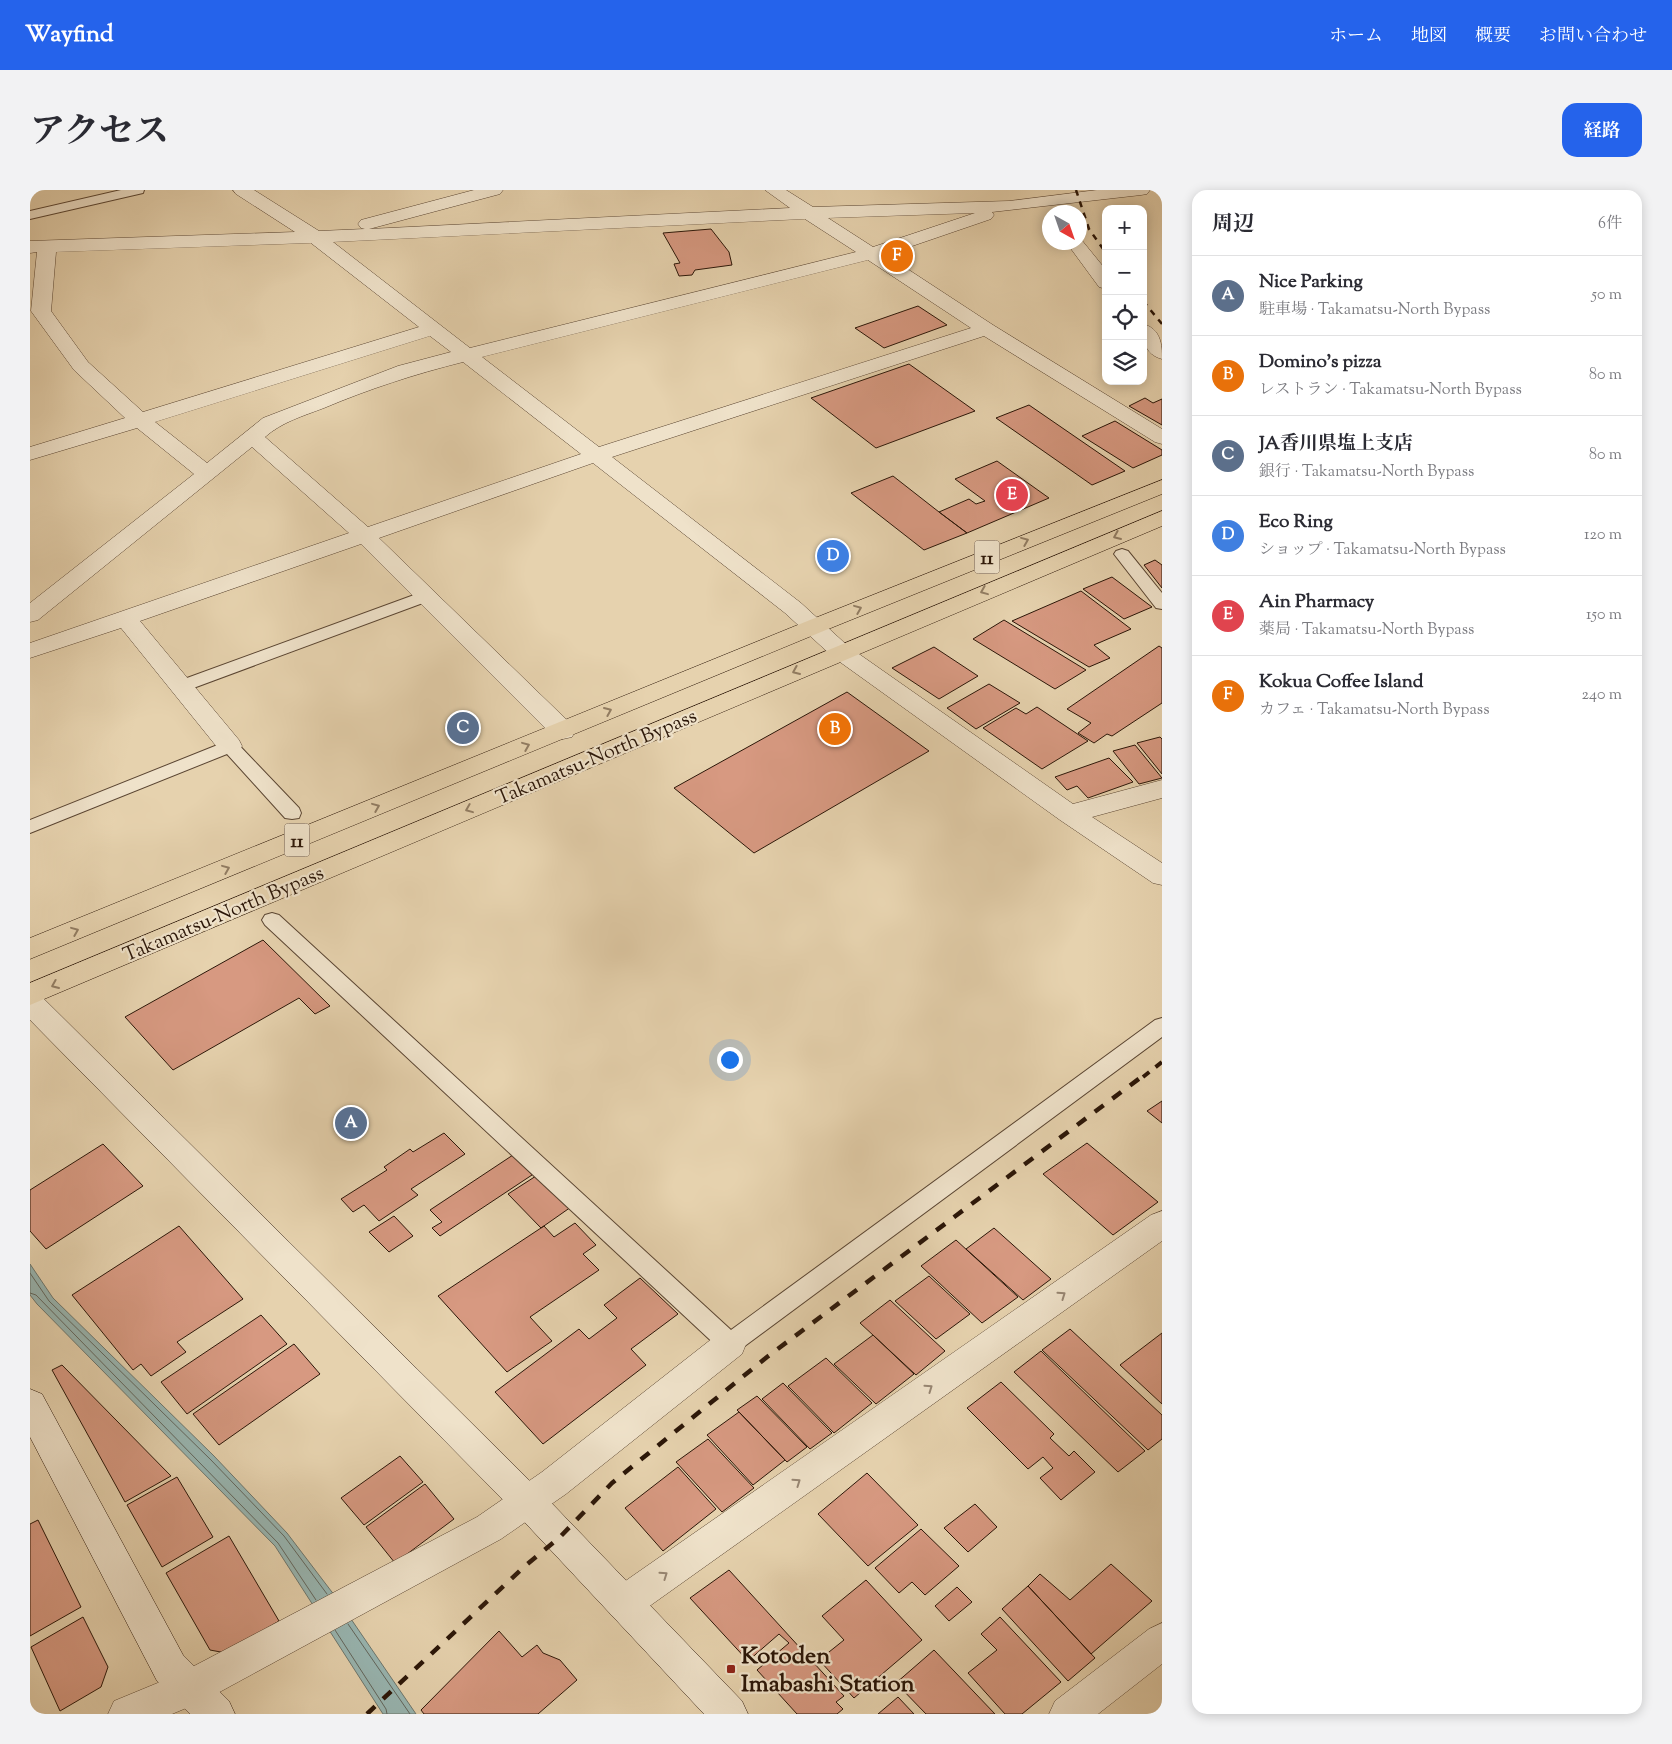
<!DOCTYPE html>
<html lang="ja">
<head>
<meta charset="utf-8">
<style>
	:root { --surface:#fff; --page:#f2f2f3; --text:#2b2b33; --muted:#7c7c81; --line:#e1e1e2; --accent:#2563eb }
	body { margin:0; font-family:"Sorts Mill Goudy","Noto Serif JP",serif; background:var(--page); color:var(--text) }
	.controls { position:absolute; right:15px; top:15px; display:grid; overflow:hidden; border-radius:10px; box-shadow:0 2px 12px #0003 }
	.controls button { width:45px; height:45px; display:grid; place-items:center; padding:0; border:0; border-bottom:1px solid var(--line); background:var(--surface); color:var(--text); font:25px sans-serif }
	.compass { position:absolute; left:1012px; top:15px; width:45px; height:45px; border-radius:50%; background:var(--surface); box-shadow:0 2px 12px #0003; rotate:140deg }
	.you { position:absolute; left:699px; top:869px; width:18px; height:18px; margin:-12px; border:4px solid #fff; border-radius:50%; background:#1a73e8; box-shadow:0 0 0 8px #1a73e833 }
	.badge { display:grid; place-items:center; width:32px; height:32px; border-radius:50%; background:var(--accent); color:#fff; font-size:16px; font-weight:700 }
	.pin { position:absolute; translate:-50% -50%; border:2px solid #fff; box-shadow:0 1px 5px #0006 }
	.list { margin:0; padding:0; list-style:none }
	h2 { display:flex; justify-content:space-between; align-items:center; height:65px; margin:0; padding:0 20px; font-size:21px }
	h2 small { font-size:16px; font-weight:400; color:var(--muted) }
	.list li { display:grid; grid-template-columns:32px 1fr auto; gap:15px; align-items:center; box-sizing:border-box; height:80px; padding:0 20px; border-top:1px solid var(--line) }
	.list b { display:block; font-size:19px; white-space:nowrap }
	.list p { margin:0; font-size:16px; white-space:nowrap; color:var(--muted) }
	.list em { font-size:16px; font-style:normal; color:var(--muted) }
	.icon { flex:none; width:28px; height:28px; fill:none; stroke:currentColor; stroke-width:2; stroke-linecap:round; stroke-linejoin:round }
	.map { position:relative; flex:none; width:1132px; height:1524px; overflow:hidden; border-radius:15px }
	header { display:flex; align-items:center; gap:30px; box-sizing:border-box; height:70px; padding:0 25px; background:var(--accent); color:#fff }
	header strong { font-size:24px }
	nav { display:flex; gap:28px; margin-inline-start:auto; font-size:18px }
	.intro { display:flex; align-items:center; justify-content:space-between; box-sizing:border-box; height:120px; padding:0 30px }
	h1 { margin:0; font-size:35px }
	.button { padding:12px 22px; border-radius:15px; background:var(--accent); color:#fff; font-size:18px; font-weight:700 }
	main { display:flex; gap:30px; padding:0 30px }
	aside { flex:1; background:var(--surface); border-radius:15px; box-shadow:0 2px 12px #0003 }
	.map>svg:first-child { display:block }
	.water { fill:#98b6b2; stroke:#6c766e }
	.lines { fill:none; stroke-linecap:round; stroke-linejoin:round }
	.shore { stroke:#62665d; stroke-width:1 }
	.building { fill:#d79981; stroke:#2b1608 }
	.lane-casing { stroke:#5a4532; stroke-width:2 }
	.street-casing { stroke:#5a4532; stroke-width:1 }
	.secondary-casing { stroke:#2b1608; stroke-width:1 }
	.highway-casing { stroke:#2b1608; stroke-width:1 }
	.lane { fill:#efe2ca; fill-rule:evenodd }
	.street { fill:#efe2ca; fill-rule:evenodd }
	.secondary { fill:#efe2ca; fill-rule:evenodd }
	.highway { fill:#e6d2ae; fill-rule:evenodd }
	.rail-far2 { stroke:#2b1608; stroke-width:2.5; stroke-dasharray:6 6; stroke-linecap:butt }
	.rail-far1 { stroke:#2b1608; stroke-width:4; stroke-dasharray:8 8; stroke-linecap:butt }
	.rail { stroke:#2b1608; stroke-width:4.5; stroke-dasharray:11 11; stroke-linecap:butt }
	.oneway { stroke:#927d63 }
	.oneway2 { stroke:#978673 }
	.poi-dot { fill:#8f2418; stroke:#efe2ca; stroke-width:2 }
	.labels { text-anchor:middle; stroke-width:4.5; stroke-linejoin:round; paint-order:stroke }
	.shield { fill:#efe2ca; stroke:#665342; stroke-width:1 }
	.shield-label { font-size:19px; font-weight:bold; fill:#2b1608 }
	.street-label { font-size:20px; fill:#2b1608; stroke:#efe2ca }
	.near-poi-label { font-size:24px; font-weight:bold; fill:#2b1608; stroke:#efe2ca; text-anchor:start }
</style>
</head>
<body>
<header>
<strong>Wayfind</strong>
<nav><a>ホーム</a><a>地図</a><a>概要</a><a>お問い合わせ</a></nav>
</header>
<div class="intro"><h1>アクセス</h1><a class="button">経路</a></div>
<main>
<div class="map">
<svg width="1132" height="1524" viewBox="0 0 1132 1524">
	<rect width="100%" height="100%" fill="#e6d2ae"/>
	<filter id="stains"><feTurbulence type="fractalNoise" baseFrequency=".004" numOctaves="4"/><feColorMatrix values="0 0 0 0 .2 0 0 0 0 .09 0 0 0 0 .02 0 0 0 .5 -.17"/></filter>
	<radialGradient id="worn" r=".72"><stop offset=".6" stop-color="#630" stop-opacity="0"/><stop offset="1" stop-color="#630" stop-opacity=".3"/></radialGradient>
	<path class="water" d="M 0,1074 L 23,1108 L 184,1266 L 257,1343 L 308,1410 L 386,1524 L 353,1524 L 245,1356 L 7,1114 L 0,1105 Z"/>
	<g class="lines">
		<path class="shore" d="M 0,1083 L 19,1111 L 181,1270 L 254,1346 L 297,1404
			M 0,1103 L 6,1105 L 248,1353 L 286,1410
			M 318,1434 L 380,1524
			M 305,1440 L 356,1519 L 357,1524"/>
	</g>
	<path class="building" d="M 681,39 L 699,62 L 702,75 L 665,80 L 662,85 L 649,86 L 644,74 L 650,73 L 633,43 Z
		M 888,116 L 917,135 L 854,158 L 825,138 Z
		M 879,174 L 945,221 L 846,258 L 781,208 Z
		M 1115,208 L 1123,213 L 1132,209 L 1132,235 L 1099,216 Z
		M 999,215 L 1095,281 L 1062,295 L 966,228 Z
		M 1085,231 L 1132,260 L 1132,265 L 1103,278 L 1052,246 Z
		M 967,271 L 1019,308 L 937,343 L 909,322 L 939,309 L 946,314 L 955,311 L 925,289 Z
		M 863,286 L 909,322 L 937,343 L 894,360 L 821,303 Z
		M 1125,370 L 1132,375 L 1132,398 L 1114,375 Z
		M 1082,387 L 1122,417 L 1094,429 L 1053,399 Z
		M 1051,401 L 1101,439 L 1064,455 L 1080,468 L 1059,477 L 982,431 Z
		M 974,430 L 1056,480 L 1025,499 L 943,449 Z
		M 1129,456 L 1132,458 L 1132,513 L 1082,546 L 1077,544 L 1064,553 L 1048,543 L 1061,533 L 1037,519 Z
		M 904,457 L 948,486 L 909,509 L 862,478 Z
		M 959,494 L 990,513 L 946,539 L 917,518 Z
		M 817,502 L 899,561 L 724,663 L 644,598 Z
		M 1007,517 L 1058,551 L 1012,579 L 953,538 L 986,518 L 996,524 Z
		M 1130,547 L 1132,549 L 1132,584 L 1107,553 Z
		M 1105,555 L 1132,588 L 1109,594 L 1083,561 Z
		M 1079,568 L 1103,592 L 1058,608 L 1047,596 L 1037,600 L 1025,587 Z
		M 233,750 L 300,816 L 285,824 L 269,808 L 143,880 L 95,827 Z
		M 1132,911 L 1132,933 L 1117,921 Z
		M 414,943 L 435,964 L 381,999 L 388,1005 L 349,1031 L 334,1015 L 323,1022 L 311,1009 L 357,980 L 354,977 L 380,959 L 383,962 Z
		M 1057,953 L 1128,1012 L 1083,1045 L 1013,984 Z
		M 73,954 L 113,996 L 16,1059 L 0,1041 L 0,1000 Z
		M 483,965 L 502,985 L 410,1046 L 402,1038 L 412,1032 L 400,1020 Z
		M 506,986 L 541,1017 L 511,1038 L 478,1004 Z
		M 364,1026 L 383,1046 L 359,1062 L 339,1042 Z
		M 545,1033 L 566,1055 L 553,1064 L 569,1080 L 500,1127 L 522,1151 L 477,1182 L 408,1106 L 514,1036 L 524,1047 Z
		M 149,1036 L 213,1109 L 147,1152 L 156,1162 L 121,1186 L 111,1174 L 103,1180 L 42,1105 Z
		M 964,1038 L 1021,1089 L 993,1110 L 936,1059 Z
		M 926,1050 L 988,1107 L 952,1133 L 891,1076 Z
		M 899,1086 L 940,1124 L 906,1149 L 865,1111 Z
		M 610,1088 L 648,1124 L 601,1159 L 616,1175 L 513,1254 L 465,1202 L 549,1139 L 559,1149 L 587,1128 L 574,1115 Z
		M 860,1110 L 915,1161 L 886,1185 L 830,1133 Z
		M 231,1125 L 257,1154 L 157,1224 L 131,1192 Z
		M 1040,1139 L 1132,1225 L 1132,1249 L 1118,1260 L 1012,1160 Z
		M 1132,1143 L 1132,1214 L 1090,1175 Z
		M 843,1145 L 884,1184 L 846,1214 L 804,1174 Z
		M 264,1154 L 290,1184 L 189,1255 L 163,1224 Z
		M 1011,1161 L 1115,1261 L 1088,1282 L 984,1182 Z
		M 796,1168 L 842,1213 L 804,1243 L 758,1196 Z
		M 32,1175 L 141,1286 L 95,1312 L 22,1180 Z
		M 971,1192 L 1024,1244 L 1020,1248 L 1039,1266 L 1044,1261 L 1065,1282 L 1031,1310 L 1010,1288 L 1023,1278 L 1013,1267 L 998,1279 L 937,1218 Z
		M 753,1193 L 802,1243 L 780,1259 L 732,1209 Z
		M 727,1206 L 777,1257 L 757,1272 L 707,1220 Z
		M 709,1222 L 755,1270 L 723,1295 L 677,1245 Z
		M 678,1249 L 724,1298 L 692,1322 L 646,1272 Z
		M 370,1266 L 393,1292 L 334,1335 L 311,1308 Z
		M 648,1277 L 686,1319 L 633,1361 L 595,1318 Z
		M 837,1283 L 888,1335 L 838,1376 L 788,1324 Z
		M 147,1287 L 183,1347 L 132,1377 L 97,1315 Z
		M 395,1294 L 424,1329 L 365,1373 L 336,1337 Z
		M 945,1314 L 967,1337 L 938,1362 L 914,1338 Z
		M 8,1330 L 51,1417 L 0,1446 L 0,1334 Z
		M 891,1339 L 929,1376 L 895,1405 L 882,1392 L 869,1403 L 845,1378 Z
		M 199,1346 L 249,1431 L 196,1463 L 180,1460 L 136,1383 Z
		M 1081,1374 L 1122,1411 L 1061,1464 L 998,1396 L 1010,1384 L 1040,1410 Z
		M 699,1380 L 814,1506 L 806,1512 L 813,1519 L 807,1524 L 767,1524 L 727,1480 L 759,1453 L 749,1444 L 718,1471 L 660,1408 Z
		M 836,1390 L 892,1450 L 824,1508 L 789,1470 L 814,1450 L 792,1426 Z
		M 998,1396 L 1065,1468 L 1038,1491 L 972,1419 Z
		M 927,1397 L 942,1412 L 919,1431 L 905,1416 Z
		M 53,1427 L 78,1477 L 71,1497 L 30,1521 L 1,1457 Z
		M 970,1427 L 1031,1492 L 992,1524 L 975,1524 L 938,1483 L 967,1460 L 951,1444 Z
		M 469,1441 L 492,1467 L 507,1455 L 513,1463 L 530,1470 L 547,1490 L 508,1524 L 394,1524 L 391,1520 Z
		M 904,1460 L 965,1524 L 896,1524 L 866,1493 Z
		M 868,1507 L 884,1524 L 848,1524 Z"/>
	<g class="lines">
		<g class="lane-casing">
			<path id="lane" d="M 91,0 L 114,0 L 113,3 L 0,29 L 0,21 Z
				M 1092,359 L 1098,361 L 1132,403 L 1132,419 L 1126,418 L 1084,364 L 1086,361 Z
				M 395,401 L 401,402 L 403,406 L 401,410 L 158,500 L 152,502 L 146,500 L 143,496 L 146,492 Z
				M 200,550 L 206,552 L 269,618 L 271,623 L 269,628 L 262,629 L 255,628 L 197,564 L 0,643 L 0,630 Z
				M 242,723 L 249,725 L 701,1140 L 1125,830 L 1132,828 L 1132,847 L 708,1161 L 700,1164 L 692,1161 L 235,735 L 232,730 L 235,725 Z"/>
		</g>
		<g class="street-casing">
			<path id="street" d="M 203,0 L 224,0 L 289,41 L 335,39 L 331,38 L 328,34 L 331,30 L 444,0 L 473,0 L 470,4 L 339,39 L 760,18 L 735,0 L 756,0 L 783,17 L 979,11 L 1067,0 L 1120,0 L 1117,4 L 1111,5 L 962,22 L 964,25 L 961,29 L 856,65 L 963,135 L 1132,239 L 1132,254 L 1125,252 L 954,146 L 582,267 L 771,413 L 819,457 L 1043,614 L 1132,590 L 1132,608 L 1062,627 L 1132,673 L 1132,695 L 1123,693 L 1030,630 L 803,467 L 755,423 L 563,273 L 349,348 L 542,535 L 545,541 L 542,547 L 533,549 L 524,547 L 331,354 L 110,431 L 209,550 L 212,556 L 209,562 L 200,564 L 191,562 L 91,438 L 0,468 L 0,453 L 319,343 L 222,257 L 8,430 L 0,432 L 0,413 L 164,284 L 107,238 L 0,270 L 0,257 L 95,228 L 44,180 L 1,121 L 7,62 L 0,63 L 0,51 L 265,42 L 206,4 ZM 945,23 L 843,57 L 798,28 ZM 775,29 L 826,62 L 440,158 L 303,52 ZM 281,53 L 389,137 L 113,222 L 58,172 L 21,121 L 26,62 ZM 838,70 L 941,138 L 569,257 L 452,167 ZM 400,146 L 421,162 L 368,176 L 233,228 L 177,273 L 125,232 ZM 433,172 L 551,264 L 338,337 L 235,247 C 252,232 273,226 294,218 C 339,199 385,184 433,172 Z
				M 1050,48 L 1076,80 L 1076,99 L 1069,97 L 1036,52 L 1050,52 Z
				M 1113,134 C 1131,139 1132,154 1132,169 C 1114,164 1113,150 1113,134 Z
				M 1132,1021 L 1132,1051 L 607,1425 L 594,1430 L 581,1425 L 576,1413 L 581,1401 L 1121,1025 Z
				M 700,1140 L 712,1144 L 716,1154 L 712,1164 L 536,1304 L 471,1349 L 173,1511 L 142,1524 L 78,1524 L 84,1511 L 147,1485 L 447,1327 L 512,1282 L 688,1144 Z
				M 1132,1433 L 1132,1474 L 1068,1524 L 1019,1524 L 1025,1511 L 1119,1439 Z"/>
		</g>
		<g class="secondary-casing">
			<path id="secondary" d="M 0,801 L 10,805 L 510,1301 L 712,1511 L 718,1524 L 674,1524 L 486,1323 L 0,830 Z
				M 0,1199 L 12,1204 L 153,1465 L 199,1511 L 205,1524 L 160,1524 L 127,1491 L 0,1247 Z"/>
		</g>
		<g class="highway-casing">
			<path id="highway" d="M 1132,290 L 1132,304 L 791,442 L 0,769 L 0,748 L 775,432 Z
				M 1132,321 L 1132,336 L 0,815 L 0,793 Z"/>
		</g>
		<use href="#lane" class="lane"/>
		<use href="#street" class="street"/>
		<use href="#secondary" class="secondary"/>
		<use href="#highway" class="highway"/>
		<path class="rail-far2" d="M 1046,0 L 1059,39 L 1076,63
			M 1113,111 L 1132,134"/>
		<path class="rail-far1" d="M 1113,887 L 1132,872"/>
		<path class="rail" d="M 337,1524 L 495,1376 L 530,1347 L 582,1293 L 737,1167 L 1114,885"/>
	</g>
	<defs><path id="oneway-chevron" d="M-2-3.5L2.5 0L-2 3.5" fill="none" stroke-width="1.6" stroke-linecap="round" stroke-linejoin="round" transform="scale(1.25)"/></defs>
	<g class="oneway">
		<use href="#oneway-chevron" transform="translate(1087 346) rotate(157)"/>
		<use href="#oneway-chevron" transform="translate(995 351) rotate(-22)"/>
		<use href="#oneway-chevron" transform="translate(954 401) rotate(158)"/>
		<use href="#oneway-chevron" transform="translate(828 419) rotate(-22)"/>
		<use href="#oneway-chevron" transform="translate(766 481) rotate(157)"/>
		<use href="#oneway-chevron" transform="translate(578 521) rotate(-23)"/>
		<use href="#oneway-chevron" transform="translate(496 556) rotate(-22)"/>
		<use href="#oneway-chevron" transform="translate(346 617) rotate(-22)"/>
		<use href="#oneway-chevron" transform="translate(439 619) rotate(158)"/>
		<use href="#oneway-chevron" transform="translate(196 679) rotate(-22)"/>
		<use href="#oneway-chevron" transform="translate(45 741) rotate(-22)"/>
		<use href="#oneway-chevron" transform="translate(25 795) rotate(157)"/>
	</g>
	<g class="oneway2">
		<use href="#oneway-chevron" transform="translate(1032 1105) rotate(-35)"/>
		<use href="#oneway-chevron" transform="translate(899 1198) rotate(-35)"/>
		<use href="#oneway-chevron" transform="translate(767 1292) rotate(-35)"/>
		<use href="#oneway-chevron" transform="translate(634 1385) rotate(-35)"/>
	</g>
	<rect class="poi-dot" x="696" y="1474" width="10" height="10" rx="2.5"/>
	<g class="labels">
		<g class="shield">
			<rect x="944.5" y="350.5" width="25" height="33" rx="4"/>
			<rect x="254.5" y="633.5" width="25" height="33" rx="4"/>
		</g>
		<g class="shield-label">
			<text x="957" y="374">11</text>
			<text x="267" y="657">11</text>
		</g>
		<g class="street-label">
			<text transform="translate(566 566) rotate(-23)" y="7">Takamatsu-North Bypass</text>
			<text transform="translate(193 723) rotate(-23)" y="7">Takamatsu-North Bypass</text>
		</g>
		<g class="near-poi-label">
			<text x="711" y="1473">Kotoden<tspan x="711" dy="28">Imabashi Station</tspan></text>
		</g>
	</g>
	<rect width="100%" height="100%" filter="url(#stains)"/>
	<rect width="100%" height="100%" fill="url(#worn)"/>
</svg>
<div class="controls">
<button>+</button>
<button>−</button>
<button><svg class="icon" aria-label="locate" viewBox="0 0 24 24"><circle cx="12" cy="12" r="6"/><path d="M12 2v4M12 18v4M2 12h4M18 12h4"/></svg></button>
<button><svg class="icon" aria-label="layers" viewBox="0 0 24 24"><path d="M12 4l9 5-9 5-9-5zM3 14l9 5 9-5"/></svg></button>
</div>
<svg class="compass" viewBox="-18 -18 36 36"><path d="M0-13l5 13h-10z" fill="#e53935"/><path d="M0 13l5-13h-10z" fill="#7c7c81"/></svg>
<div class="you"></div>
<div class="pin badge" style="left:321px;top:933px;background:#5c6f8a">A</div>
<div class="pin badge" style="left:805px;top:539px;background:#e8710a">B</div>
<div class="pin badge" style="left:433px;top:538px;background:#5c6f8a">C</div>
<div class="pin badge" style="left:803px;top:366px;background:#3f7fe0">D</div>
<div class="pin badge" style="left:982px;top:305px;background:#e0444e">E</div>
<div class="pin badge" style="left:867px;top:66px;background:#e8710a">F</div>
</div>
<aside>
<h2>周辺<small>6件</small></h2>
<ul class="list">
<li><span class="badge" style="background:#5c6f8a">A</span><div><b>Nice Parking</b><p>駐車場 · Takamatsu-North Bypass</p></div><em>50 m</em></li>
<li><span class="badge" style="background:#e8710a">B</span><div><b>Domino's pizza</b><p>レストラン · Takamatsu-North Bypass</p></div><em>80 m</em></li>
<li><span class="badge" style="background:#5c6f8a">C</span><div><b>JA香川県塩上支店</b><p>銀行 · Takamatsu-North Bypass</p></div><em>80 m</em></li>
<li><span class="badge" style="background:#3f7fe0">D</span><div><b>Eco Ring</b><p>ショップ · Takamatsu-North Bypass</p></div><em>120 m</em></li>
<li><span class="badge" style="background:#e0444e">E</span><div><b>Ain Pharmacy</b><p>薬局 · Takamatsu-North Bypass</p></div><em>150 m</em></li>
<li><span class="badge" style="background:#e8710a">F</span><div><b>Kokua Coffee Island</b><p>カフェ · Takamatsu-North Bypass</p></div><em>240 m</em></li>
</ul>
</aside>
</main>
</body>
</html>
